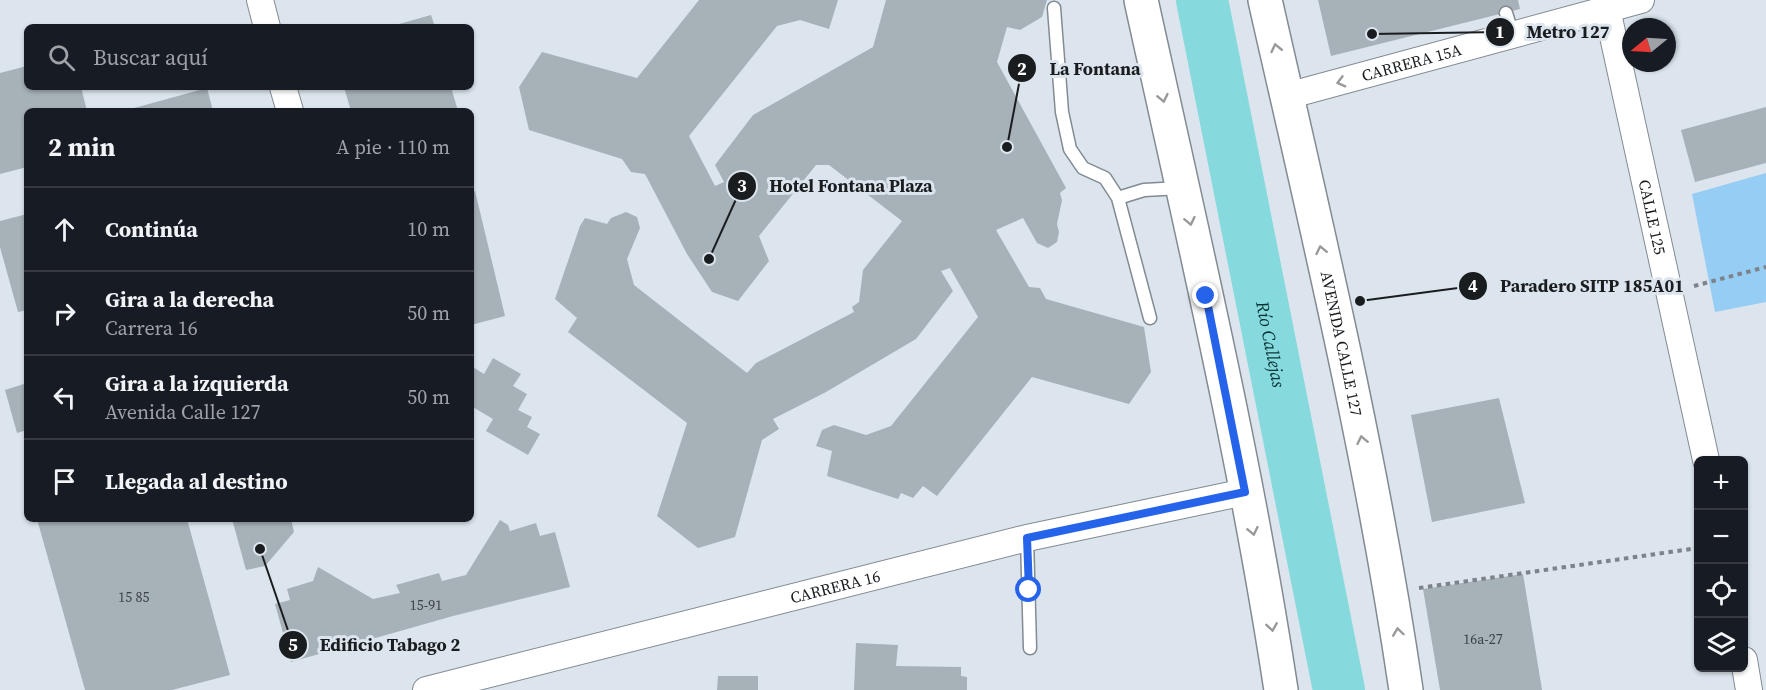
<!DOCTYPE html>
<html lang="es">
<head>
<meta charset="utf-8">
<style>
	:root { --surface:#171b24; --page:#242831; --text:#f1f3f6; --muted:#9ea1a6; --line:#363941 }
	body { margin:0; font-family:"Source Serif 4",serif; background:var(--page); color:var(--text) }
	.controls { position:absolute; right:18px; bottom:18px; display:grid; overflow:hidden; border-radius:9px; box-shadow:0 2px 4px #0004 }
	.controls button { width:54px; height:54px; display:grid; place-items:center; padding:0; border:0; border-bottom:2px solid var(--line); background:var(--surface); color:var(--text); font:30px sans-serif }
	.compass { position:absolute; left:1622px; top:18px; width:54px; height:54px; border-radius:50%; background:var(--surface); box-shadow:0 2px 4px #0004; rotate:252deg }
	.stop { position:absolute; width:18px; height:18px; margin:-14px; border:4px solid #2563eb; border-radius:50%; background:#fff }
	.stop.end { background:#2563eb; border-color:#fff; box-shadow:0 2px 6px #0008 }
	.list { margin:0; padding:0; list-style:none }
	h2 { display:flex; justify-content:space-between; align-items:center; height:78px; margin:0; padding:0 24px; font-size:26px }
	h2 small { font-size:20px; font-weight:400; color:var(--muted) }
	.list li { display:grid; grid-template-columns:39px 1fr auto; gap:18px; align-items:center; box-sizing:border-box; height:84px; padding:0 24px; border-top:2px solid var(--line) }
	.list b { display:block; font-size:22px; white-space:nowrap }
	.list p { margin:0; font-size:20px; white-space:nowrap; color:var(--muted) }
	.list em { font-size:20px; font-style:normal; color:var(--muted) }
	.icon { flex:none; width:33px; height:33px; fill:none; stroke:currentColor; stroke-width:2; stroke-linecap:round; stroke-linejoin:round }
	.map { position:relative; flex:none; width:1766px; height:690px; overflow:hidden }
	.search { position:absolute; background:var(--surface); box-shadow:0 2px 4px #0004; left:24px; top:24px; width:450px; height:66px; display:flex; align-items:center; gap:15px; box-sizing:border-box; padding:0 21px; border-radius:9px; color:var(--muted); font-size:22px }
	.panel { position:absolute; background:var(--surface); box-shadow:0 2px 4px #0004; left:24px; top:108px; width:450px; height:414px; border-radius:9px }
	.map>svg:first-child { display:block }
	.green { fill:#96cdf5 }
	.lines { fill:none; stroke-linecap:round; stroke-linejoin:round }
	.river { stroke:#86dadd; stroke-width:52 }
	.building { fill:#a7b1b8 }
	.service-casing { stroke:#828b92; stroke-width:15 }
	.minor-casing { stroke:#828b92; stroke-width:28 }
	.primary-casing { stroke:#828b92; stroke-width:36 }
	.path { stroke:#7d8388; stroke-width:4; stroke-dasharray:4.5 4.5; stroke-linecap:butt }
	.service { stroke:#fff; stroke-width:12 }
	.minor { stroke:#fff; stroke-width:26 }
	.primary { stroke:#fff; stroke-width:33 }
	.oneway { stroke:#98999b }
	.route { stroke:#2563eb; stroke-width:8 }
	.labels { text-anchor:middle; stroke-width:6; stroke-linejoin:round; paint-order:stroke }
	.number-label { font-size:14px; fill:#3d4246 }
	.street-label { font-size:16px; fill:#1a1d20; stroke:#dce5ed }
	.water-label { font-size:18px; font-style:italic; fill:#083334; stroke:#dce5ed }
	.leader { fill:none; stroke:#1a1d20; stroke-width:2 }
	.callout-dot { fill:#1a1d20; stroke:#dce5ed; stroke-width:2 }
	.mark-label { font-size:18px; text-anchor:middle; font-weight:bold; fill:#fff }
	.callout-label { font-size:18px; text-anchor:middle; font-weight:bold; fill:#1a1d20; stroke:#dce5ed; stroke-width:6; stroke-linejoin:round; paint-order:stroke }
</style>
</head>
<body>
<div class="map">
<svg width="1766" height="690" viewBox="0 0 1766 690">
	<rect width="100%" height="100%" fill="#dce5ed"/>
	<path class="green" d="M 1766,173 L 1766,302 L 1715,312 L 1692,194 Z"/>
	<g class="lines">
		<path class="river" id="s1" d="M 1202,0 L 1339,690"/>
	</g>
	<path class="building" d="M 699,0 L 838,0 L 829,29 L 800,20 L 777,26 L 689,136 L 715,186 L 724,182 L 715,165 L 753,115 L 873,47 L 886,0 L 1047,0 L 1042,17 L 1020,30 L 1007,27 L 997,62 L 1066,188 L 1060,193 L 1062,200 L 1057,224 L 1059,232 L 1057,242 L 1048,248 L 1037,243 L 1023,218 L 996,230 L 1029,287 L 1040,288 L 1046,299 L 1144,327 L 1151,372 L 1129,404 L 1032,377 L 937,496 L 923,486 L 913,498 L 901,493 L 898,499 L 827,476 L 832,451 L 816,446 L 822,430 L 834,425 L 866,435 L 891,426 L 978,317 L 950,268 L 941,271 L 953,291 L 916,339 L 826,392 L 773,419 L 779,429 L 762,440 L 735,537 L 698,548 L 657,516 L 687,423 L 568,332 L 577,318 L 555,299 L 580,226 L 585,218 L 607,224 L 611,218 L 626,212 L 637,217 L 640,228 L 627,259 L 634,285 L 747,373 L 756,363 L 854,312 L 852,307 L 859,302 L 863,270 L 902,221 L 829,165 L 816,165 L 759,236 L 769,261 L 738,301 L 712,292 L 687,254 L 645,174 L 631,172 L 622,159 L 529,130 L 519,87 L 542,52 L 637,78 Z
		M 1318,0 L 1518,0 L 1520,9 L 1331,56 Z
		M 431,15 L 435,27 L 392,27 L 392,26 Z
		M 27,66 L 27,87 L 81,87 L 87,111 L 27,111 L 27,167 L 0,174 L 0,73 Z
		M 344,87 L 451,87 L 458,111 L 351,111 Z
		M 207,88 L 213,111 L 127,111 L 127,110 Z
		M 1766,107 L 1766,163 L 1695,182 L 1681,130 Z
		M 475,191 L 505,316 L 471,325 L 471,192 Z
		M 27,214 L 27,310 L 18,312 L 0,247 L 0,221 Z
		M 493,358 L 521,374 L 513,386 L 527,394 L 518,410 L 532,417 L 527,427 L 540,434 L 528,455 L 486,431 L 493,419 L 471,406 L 471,366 L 484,374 Z
		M 27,383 L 27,430 L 17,433 L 5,390 Z
		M 1499,398 L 1525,503 L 1432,522 L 1411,415 Z
		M 37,519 L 187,519 L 230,675 L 172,690 L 85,690 Z
		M 232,519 L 291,519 L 294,532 L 265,566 L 246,570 Z
		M 500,520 L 508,525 L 510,531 L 536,523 L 540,536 L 555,532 L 570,587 L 453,616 L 291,662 L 275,604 L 290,600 L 287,589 L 313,581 L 318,567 L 373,599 L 400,593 L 396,585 L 439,573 L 442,581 L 466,575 Z
		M 1523,574 L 1542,690 L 1440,690 L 1423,589 Z
		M 856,643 L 898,645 L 896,666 L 961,667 L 961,676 L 967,677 L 967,690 L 854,690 Z
		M 718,676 L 758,676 L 758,690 L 717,690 Z"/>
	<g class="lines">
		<g class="service-casing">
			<path id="service" d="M 1054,8 L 1062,112 L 1070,149 L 1083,168 L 1105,178 L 1118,198 L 1150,318
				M 1506,13 L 1513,35
				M 1118,198 L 1144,190 L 1181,188
				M 1027,538 L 1030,648"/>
		</g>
		<g class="minor-casing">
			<g id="minor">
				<path d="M 260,0 L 267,27"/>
				<path id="s2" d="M 1607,9 L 1706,460"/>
				<path d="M 283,87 L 290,111"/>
				<path id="s3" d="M 1287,96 L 1641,0"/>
				<path d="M 1744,660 L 1749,690"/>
				<path id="s4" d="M 426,690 L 1027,538 L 1245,492"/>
			</g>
		</g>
		<g class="primary-casing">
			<g id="primary">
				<path d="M 1141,0 C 1191,228 1246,459 1281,690"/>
				<path id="s5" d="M 1265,0 C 1317,229 1372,458 1406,690"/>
			</g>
		</g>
		<path class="path" d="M 1694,286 L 1766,267
			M 1419,588 L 1698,548"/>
		<use href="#service" class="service"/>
		<use href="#minor" class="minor"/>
		<use href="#primary" class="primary"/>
	</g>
	<defs><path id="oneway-chevron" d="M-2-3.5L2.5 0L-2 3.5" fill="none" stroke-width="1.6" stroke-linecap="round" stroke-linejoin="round" transform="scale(1.5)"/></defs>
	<g class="oneway">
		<use href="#oneway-chevron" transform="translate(1276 48) rotate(-103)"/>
		<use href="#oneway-chevron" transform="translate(1341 82) rotate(165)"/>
		<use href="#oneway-chevron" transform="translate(1163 98) rotate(78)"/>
		<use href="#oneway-chevron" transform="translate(1190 221) rotate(78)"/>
		<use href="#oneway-chevron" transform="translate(1321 250) rotate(-102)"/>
		<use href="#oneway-chevron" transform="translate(1362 440) rotate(-102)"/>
		<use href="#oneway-chevron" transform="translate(1253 531) rotate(78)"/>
		<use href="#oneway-chevron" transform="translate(1272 627) rotate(81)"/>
		<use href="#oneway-chevron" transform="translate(1398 632) rotate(-98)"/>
	</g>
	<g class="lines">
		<path class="route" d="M 1029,590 L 1027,538 L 1245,492 L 1206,296"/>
	</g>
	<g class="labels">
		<g class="number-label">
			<text x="134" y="602">15 85</text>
			<text x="426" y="610">15-91</text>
			<text x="1483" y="644">16a-27</text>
		</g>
		<g class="street-label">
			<text dy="6" stroke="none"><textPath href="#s3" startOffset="129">CARRERA 15A</textPath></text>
			<text dy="6" stroke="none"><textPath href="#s2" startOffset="213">CALLE 125</textPath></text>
			<text dy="6" stroke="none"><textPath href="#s5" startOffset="352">AVENIDA CALLE 127</textPath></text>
			<text dy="6" stroke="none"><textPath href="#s4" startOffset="422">CARRERA 16</textPath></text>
		</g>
		<g class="water-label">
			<text dy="6" stroke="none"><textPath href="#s1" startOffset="351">Río Callejas</textPath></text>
		</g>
	</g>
	<path class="leader" d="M1372 34L1500 32M1007 147L1022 68M709 259L742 186M1360 301L1473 286M260 549L293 645"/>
	<g class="callout-dot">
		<circle cx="1372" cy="34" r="6"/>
		<circle cx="1007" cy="147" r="6"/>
		<circle cx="709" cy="259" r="6"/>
		<circle cx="1360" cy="301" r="6"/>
		<circle cx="260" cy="549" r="6"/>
		<circle cx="1500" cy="32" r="15"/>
		<circle cx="1022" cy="68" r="15"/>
		<circle cx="742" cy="186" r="15"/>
		<circle cx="1473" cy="286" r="15"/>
		<circle cx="293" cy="645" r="15"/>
	</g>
	<g class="mark-label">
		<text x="1500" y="38">1</text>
		<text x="1022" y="75">2</text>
		<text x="742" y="192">3</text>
		<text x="1473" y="292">4</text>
		<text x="293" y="651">5</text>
	</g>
	<g class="callout-label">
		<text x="1568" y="38">Metro 127</text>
		<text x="1095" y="75">La Fontana</text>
		<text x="851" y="192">Hotel Fontana Plaza</text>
		<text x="1592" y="292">Paradero SITP 185A01</text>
		<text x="390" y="651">Edificio Tabago 2</text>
	</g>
</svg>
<div class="controls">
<button>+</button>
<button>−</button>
<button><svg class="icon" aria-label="locate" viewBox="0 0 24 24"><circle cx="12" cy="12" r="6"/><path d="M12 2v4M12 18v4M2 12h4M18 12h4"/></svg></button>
<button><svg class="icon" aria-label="layers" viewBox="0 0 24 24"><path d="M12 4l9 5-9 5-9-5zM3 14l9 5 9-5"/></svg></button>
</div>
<svg class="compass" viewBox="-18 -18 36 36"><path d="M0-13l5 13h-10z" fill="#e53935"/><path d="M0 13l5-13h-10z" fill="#9ea1a6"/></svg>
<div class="stop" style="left:1029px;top:590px"></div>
<div class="stop end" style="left:1206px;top:296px"></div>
<div class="search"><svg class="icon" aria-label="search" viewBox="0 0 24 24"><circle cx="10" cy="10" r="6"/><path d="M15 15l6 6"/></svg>Buscar aquí</div>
<section class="panel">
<h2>2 min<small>A pie · 110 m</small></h2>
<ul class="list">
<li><svg class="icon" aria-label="ahead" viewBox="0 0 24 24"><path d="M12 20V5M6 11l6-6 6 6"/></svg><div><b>Continúa</b></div><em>10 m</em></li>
<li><svg class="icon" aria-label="right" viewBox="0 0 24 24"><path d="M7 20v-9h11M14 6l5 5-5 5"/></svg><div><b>Gira a la derecha</b><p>Carrera 16</p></div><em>50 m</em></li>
<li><svg class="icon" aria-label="left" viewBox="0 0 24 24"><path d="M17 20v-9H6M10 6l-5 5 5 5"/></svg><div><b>Gira a la izquierda</b><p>Avenida Calle 127</p></div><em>50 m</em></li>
<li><svg class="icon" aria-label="arrive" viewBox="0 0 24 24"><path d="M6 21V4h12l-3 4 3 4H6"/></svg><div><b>Llegada al destino</b></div></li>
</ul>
</section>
</div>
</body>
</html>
